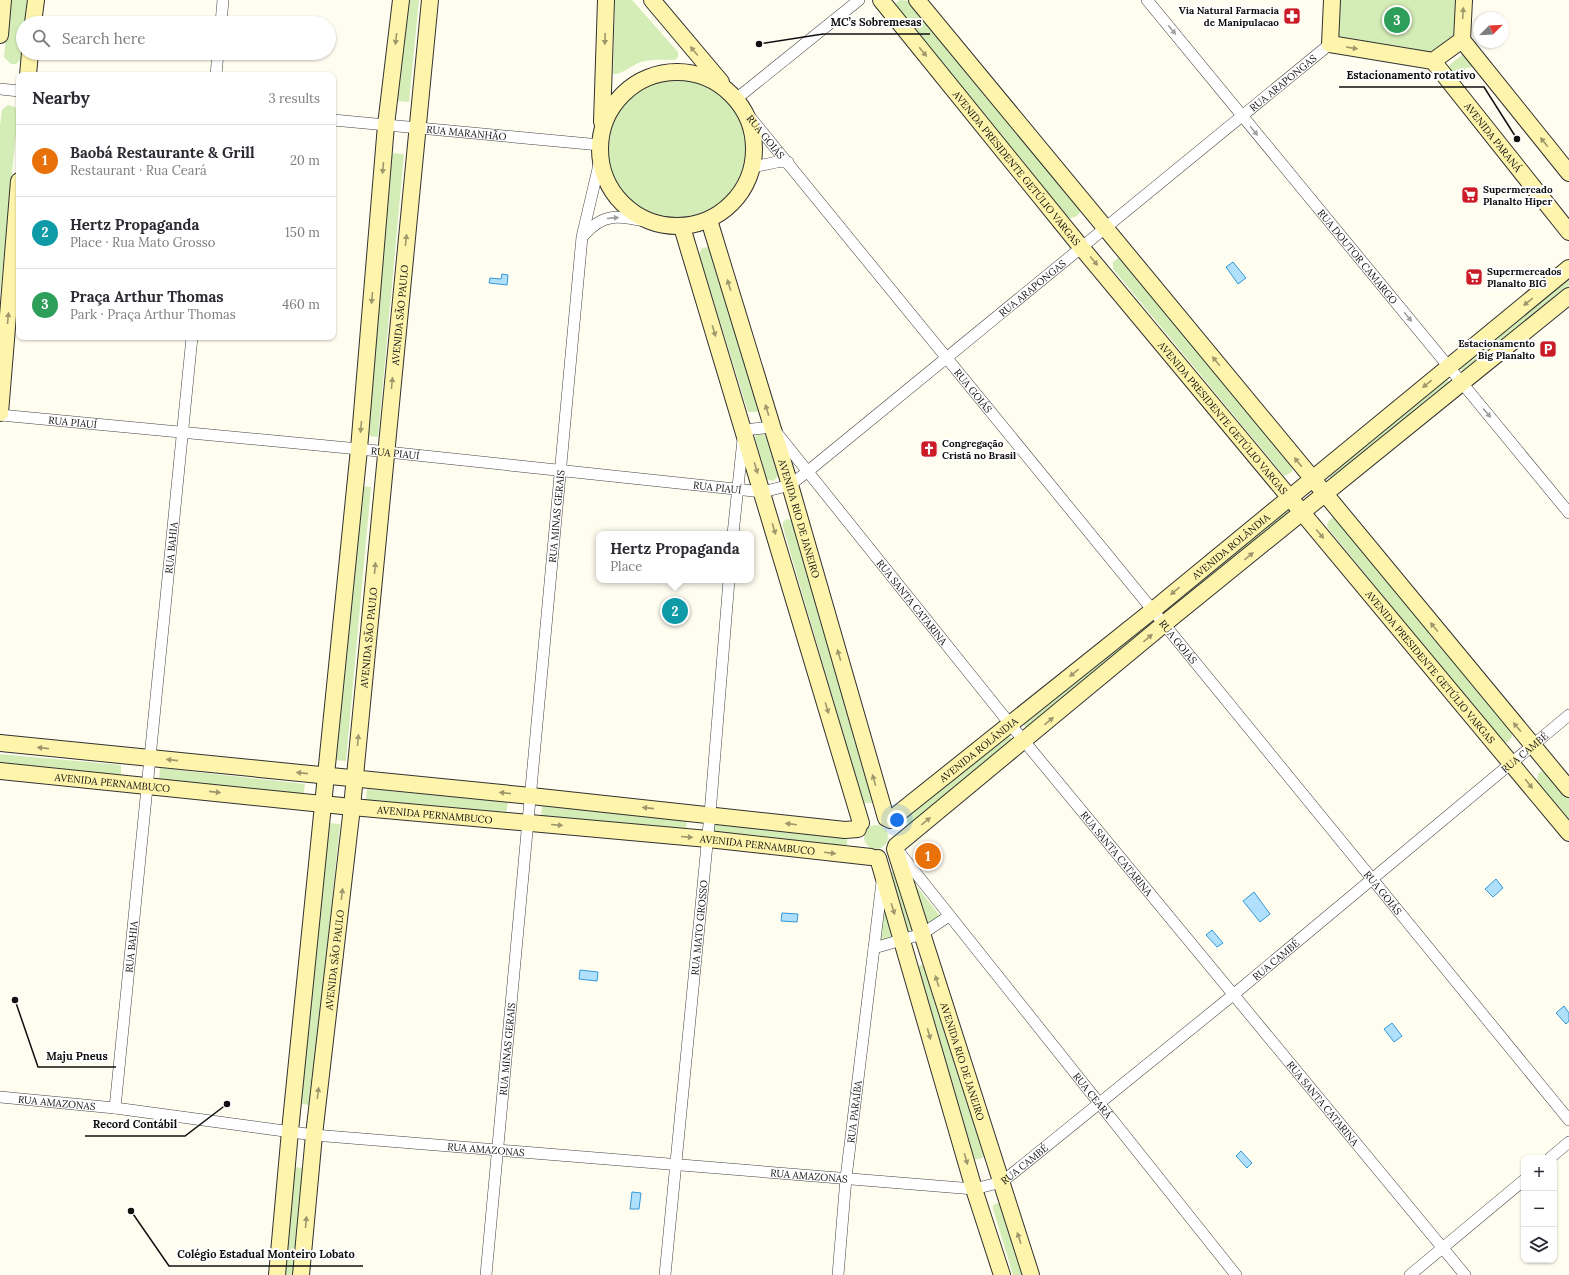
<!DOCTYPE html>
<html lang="en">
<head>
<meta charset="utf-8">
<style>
	:root { --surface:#fff; --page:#f7f7f7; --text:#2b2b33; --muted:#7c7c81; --line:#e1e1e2; --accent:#db2777 }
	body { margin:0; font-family:Lora,serif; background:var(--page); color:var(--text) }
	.controls { position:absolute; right:12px; bottom:12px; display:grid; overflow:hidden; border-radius:8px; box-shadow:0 1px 3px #0004 }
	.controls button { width:36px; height:36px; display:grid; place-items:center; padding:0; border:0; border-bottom:1px solid var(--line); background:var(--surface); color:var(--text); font:20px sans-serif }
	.compass { position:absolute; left:1473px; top:12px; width:36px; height:36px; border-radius:50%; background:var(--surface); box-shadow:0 1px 3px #0004; rotate:66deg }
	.you { position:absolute; left:897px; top:820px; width:14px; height:14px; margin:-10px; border:3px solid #fff; border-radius:50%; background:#1a73e8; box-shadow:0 0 0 6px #1a73e833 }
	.badge { display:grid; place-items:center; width:26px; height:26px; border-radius:50%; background:var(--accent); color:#fff; font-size:13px; font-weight:700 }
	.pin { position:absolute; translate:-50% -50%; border:2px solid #fff; box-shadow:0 1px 4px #0006 }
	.popup { position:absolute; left:596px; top:531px; width:158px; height:52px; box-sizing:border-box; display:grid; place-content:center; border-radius:8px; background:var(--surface); filter:drop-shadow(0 1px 3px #0005); font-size:13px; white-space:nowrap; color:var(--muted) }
	.popup b { font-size:15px; color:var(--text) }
	.popup::after { content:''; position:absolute; left:50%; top:100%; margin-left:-8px; border:8px solid transparent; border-top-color:var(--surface) }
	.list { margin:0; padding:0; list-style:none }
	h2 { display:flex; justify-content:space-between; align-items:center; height:52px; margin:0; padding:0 16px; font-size:17px }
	h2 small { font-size:13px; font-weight:400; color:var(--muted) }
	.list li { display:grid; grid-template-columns:26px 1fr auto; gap:12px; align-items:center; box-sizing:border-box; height:72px; padding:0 16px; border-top:1px solid var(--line) }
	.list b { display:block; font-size:15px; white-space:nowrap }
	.list p { margin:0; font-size:13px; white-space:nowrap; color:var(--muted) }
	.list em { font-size:13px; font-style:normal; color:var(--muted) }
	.icon { flex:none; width:22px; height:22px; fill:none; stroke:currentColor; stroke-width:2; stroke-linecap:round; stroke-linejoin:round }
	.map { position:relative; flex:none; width:1569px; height:1275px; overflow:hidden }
	.search { position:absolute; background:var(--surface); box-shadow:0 1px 3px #0004; left:16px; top:16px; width:320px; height:44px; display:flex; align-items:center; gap:10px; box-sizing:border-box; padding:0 14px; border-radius:22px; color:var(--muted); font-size:15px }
	.panel { position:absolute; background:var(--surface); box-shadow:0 1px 3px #0004; left:16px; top:72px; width:320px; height:268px; border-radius:8px }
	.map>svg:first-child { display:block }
	.green { fill:#d4edb6 }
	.water { fill:#b0e0fb; stroke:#3298d7 }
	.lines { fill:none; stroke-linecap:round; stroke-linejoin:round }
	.street-casing { stroke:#424242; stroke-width:12 }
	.secondary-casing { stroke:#313131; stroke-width:18 }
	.street { stroke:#fff; stroke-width:11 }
	.secondary { stroke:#fff4ab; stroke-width:16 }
	.oneway { fill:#9f986d }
	.oneway2 { fill:#9f9f9f }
	.labels { text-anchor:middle; stroke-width:4; stroke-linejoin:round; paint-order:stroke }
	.poi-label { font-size:10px; font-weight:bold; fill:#0f0f0f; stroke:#fff; text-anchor:start }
	.street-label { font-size:10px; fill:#0f0f0f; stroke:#fff }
	.leader { fill:none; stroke:#0f0f0f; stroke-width:1.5 }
	.callout-dot { fill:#0f0f0f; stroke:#fff; stroke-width:1.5 }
	.callout-label { font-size:11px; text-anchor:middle; font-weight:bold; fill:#0f0f0f; stroke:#fff; stroke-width:4; stroke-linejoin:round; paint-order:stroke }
</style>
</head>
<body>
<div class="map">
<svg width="1569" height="1275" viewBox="0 0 1569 1275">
	<rect width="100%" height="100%" fill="#fffcf0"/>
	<path class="green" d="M 10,0 L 28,0 L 26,23 L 23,23 L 23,57 L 16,64 L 11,64 L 4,57 Z
		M 407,0 L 419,0 L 409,102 L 397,101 Z
		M 615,0 L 632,0 L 678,52 L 678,57 L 675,60 C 664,60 652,59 641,62 C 632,65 622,75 613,74 Z
		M 900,0 L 908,1 L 1081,210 C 1078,216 1075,218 1069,218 L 896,11 L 895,4 Z
		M 1332,0 L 1464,0 L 1462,40 L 1433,61 L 1330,44 Z
		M 1463,54 L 1474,67 L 1466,68 L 1457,79 L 1447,67 Z
		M606 149a71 71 0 1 1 142 0a71 71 0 1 1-142 0Z
		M 8,105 L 15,107 L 18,113 L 0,295 L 0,126 L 2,110 Z
		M 392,153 L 404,154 L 378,437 L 366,436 Z
		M 708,247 L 712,250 L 761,406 L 757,412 L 748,412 L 699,254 L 702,248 Z
		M 1118,258 L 1124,260 L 1293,467 L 1292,472 L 1284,476 L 1113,269 L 1113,262 Z
		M 1569,275 L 1569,287 L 1464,373 L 1458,366 Z
		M 1445,377 L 1450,383 L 1331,479 L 1326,473 Z
		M 757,433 L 765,434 L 778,476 L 773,481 L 767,479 L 755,438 Z
		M 360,486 L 371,487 L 346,761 L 335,760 Z
		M 1288,506 L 1292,512 L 1164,615 L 1159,609 Z
		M 1332,518 L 1338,518 L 1512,732 L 1512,737 L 1508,742 L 1502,743 L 1327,527 L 1328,522 Z
		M 787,519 L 792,520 L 874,797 L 872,803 L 863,803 L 783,527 L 783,522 Z
		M 1147,619 L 1151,625 L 1027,729 L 1023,724 Z
		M 1008,735 L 1013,741 L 909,825 L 905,819 Z
		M 0,754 L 121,765 L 121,775 L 0,764 Z
		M 160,768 L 305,784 L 303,795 L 159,779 Z
		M 1542,771 L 1548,772 L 1569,797 L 1569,821 L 1537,782 L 1538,774 Z
		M 367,789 L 508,802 L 506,814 L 366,800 Z
		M 542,806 L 687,821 L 686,832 L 541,817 Z
		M 717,822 L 845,836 L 847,840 L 847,847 L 712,832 L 712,825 Z
		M 329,823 L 340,824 L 311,1105 L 300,1104 Z
		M864 837a12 12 0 1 1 24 0a12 12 0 1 1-24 0Z
		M 894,871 L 896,873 L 914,931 L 909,933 L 890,874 L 891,872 Z
		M 915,884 L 940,916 L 928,924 L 926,922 L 913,885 Z
		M 884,900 L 895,938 L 881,941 L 879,939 Z
		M 922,965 L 926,968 L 985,1153 L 984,1157 L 979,1159 L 974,1159 L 913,970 L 915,967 Z
		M 293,1167 L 305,1168 L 296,1275 L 284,1275 Z
		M 1001,1202 L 1025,1275 L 1013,1275 L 993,1209 L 993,1205 Z"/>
	<path class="water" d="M 1233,262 L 1246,278 L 1238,284 L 1226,267 Z
		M 502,274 L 508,275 L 507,285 L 489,283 L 490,278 L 501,279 Z
		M 1496,879 L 1503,888 L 1493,897 L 1485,889 Z
		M 1254,892 L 1270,914 L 1260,922 L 1243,901 Z
		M 782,913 L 798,914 L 797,922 L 781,921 Z
		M 1212,930 L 1223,943 L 1217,947 L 1206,935 Z
		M 580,970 L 598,972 L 597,981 L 579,979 Z
		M 1564,1006 L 1569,1013 L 1569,1021 L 1566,1024 L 1556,1013 Z
		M 1392,1023 L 1402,1036 L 1394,1042 L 1384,1029 Z
		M 1241,1151 L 1252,1163 L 1247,1168 L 1236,1156 Z
		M 632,1192 L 641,1193 L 639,1209 L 630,1209 Z"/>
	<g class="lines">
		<g class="street-casing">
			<g id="street">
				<path id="s1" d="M 1147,0 L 1569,513"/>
				<path d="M 221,23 L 223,0"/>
				<path d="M 216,75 L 218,53"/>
				<path d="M 0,89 L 19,91"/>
				<path d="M 736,99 L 859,0"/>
				<path id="s2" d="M 745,111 L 1569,1120"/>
				<path id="s3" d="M 333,120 L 600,145"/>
				<path d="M 753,167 L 777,162 L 788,162"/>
				<path d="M 584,235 C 607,208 627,218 658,224"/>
				<path id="s4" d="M 0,415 L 359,449 L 763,492 L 790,485 L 807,472 L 1330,44"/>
				<path id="s5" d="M 733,534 L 744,430 L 772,427 L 1010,724 L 1465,1275"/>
				<path id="s6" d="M 899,852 L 1236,1275"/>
				<path d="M 874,948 L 922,934 L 949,916"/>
				<path id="s7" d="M 0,1097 L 115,1108 L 314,1135 L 974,1189 L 1002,1182 L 1233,995 L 1569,715"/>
				<path id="s8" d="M 115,1108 L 192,337"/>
				<path d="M 1550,1158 L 1569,1142"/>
				<path id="s9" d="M 486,1275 L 582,237 L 601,156"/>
				<path id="s10" d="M 665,1275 L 710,814 L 729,580"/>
				<path id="s11" d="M 838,1275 L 846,1178 L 882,882"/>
				<path d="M 1410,1275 L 1524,1180"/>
			</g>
		</g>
		<g class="secondary-casing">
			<g id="secondary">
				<path d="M 652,0 L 721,82"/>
				<path id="s12" d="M 881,0 L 1081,247 L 1569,833"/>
				<path d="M 917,0 L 1569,789"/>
				<path d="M 1332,0 L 1330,44 L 1433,61 L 1462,40 L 1464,0"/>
				<path d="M 33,23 L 36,0"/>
				<path d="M 0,35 L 3,0"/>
				<path d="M 1462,40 L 1569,173"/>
				<path id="s13" d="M 1433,61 L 1569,232"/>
				<circle cx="677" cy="149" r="77"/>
				<path d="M 28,75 L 30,53"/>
				<path d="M 602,122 L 606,0"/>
				<path id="s14" d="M 709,220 L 790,485 L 886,818"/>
				<path d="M 682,227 L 861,823"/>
				<path d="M 0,413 L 19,181"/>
				<path d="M 0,743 L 531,796 L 845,830 L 858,829"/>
				<path id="s15" d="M 0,771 L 352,807 L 708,839 L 871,857"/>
				<path id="s16" d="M 890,820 L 1153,610 L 1569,268"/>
				<path d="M 896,846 L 1164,624 L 1569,296"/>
				<path id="s17" d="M 895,849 L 1031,1275"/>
				<path d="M 878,858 L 974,1189 L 1002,1275"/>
				<path d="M 277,1275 L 290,1131 L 359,449 L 386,125 L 401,0"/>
				<path id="s18" d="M 301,1275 L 314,1135 L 352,807 L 430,0"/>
			</g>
		</g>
		<use href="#street" class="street"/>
		<use href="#secondary" class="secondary"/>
	</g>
	<defs><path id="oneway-solid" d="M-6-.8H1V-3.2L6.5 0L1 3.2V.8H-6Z"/></defs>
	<g class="oneway">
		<use href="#oneway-solid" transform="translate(1463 13) rotate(-87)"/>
		<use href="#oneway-solid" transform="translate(396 39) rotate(97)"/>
		<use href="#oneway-solid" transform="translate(605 39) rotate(92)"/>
		<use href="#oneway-solid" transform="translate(1352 48) rotate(9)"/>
		<use href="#oneway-solid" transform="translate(694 51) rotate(-130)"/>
		<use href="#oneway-solid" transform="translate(923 52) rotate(51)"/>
		<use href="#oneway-solid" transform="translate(1544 142) rotate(-129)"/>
		<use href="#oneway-solid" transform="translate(383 168) rotate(95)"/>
		<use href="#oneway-solid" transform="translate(406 240) rotate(-84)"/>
		<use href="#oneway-solid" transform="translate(1094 261) rotate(50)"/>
		<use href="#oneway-solid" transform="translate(729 285) rotate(-107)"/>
		<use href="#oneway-solid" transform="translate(372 298) rotate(95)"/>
		<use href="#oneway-solid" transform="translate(1528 302) rotate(141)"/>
		<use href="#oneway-solid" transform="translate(8 318) rotate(-85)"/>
		<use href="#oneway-solid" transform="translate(714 331) rotate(73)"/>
		<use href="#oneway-solid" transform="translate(1216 361) rotate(-129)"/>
		<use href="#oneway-solid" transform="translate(392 383) rotate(-84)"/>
		<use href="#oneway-solid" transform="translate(1427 384) rotate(141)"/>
		<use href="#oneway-solid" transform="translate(767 410) rotate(-107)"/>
		<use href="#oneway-solid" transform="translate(361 427) rotate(95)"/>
		<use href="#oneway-solid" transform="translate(1298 462) rotate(-129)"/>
		<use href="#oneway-solid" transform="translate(756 468) rotate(73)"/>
		<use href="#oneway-solid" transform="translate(774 529) rotate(73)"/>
		<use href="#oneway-solid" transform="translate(1320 534) rotate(50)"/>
		<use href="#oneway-solid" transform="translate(1249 556) rotate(-39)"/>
		<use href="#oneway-solid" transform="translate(375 568) rotate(-85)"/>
		<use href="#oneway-solid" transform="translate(1175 591) rotate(140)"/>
		<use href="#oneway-solid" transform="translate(1434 627) rotate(-130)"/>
		<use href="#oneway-solid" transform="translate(1148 638) rotate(-40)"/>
		<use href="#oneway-solid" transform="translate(839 655) rotate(-106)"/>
		<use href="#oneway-solid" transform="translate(1074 673) rotate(141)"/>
		<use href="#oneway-solid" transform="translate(827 708) rotate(73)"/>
		<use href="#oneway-solid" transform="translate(1049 721) rotate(-40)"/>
		<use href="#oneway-solid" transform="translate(1517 727) rotate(-130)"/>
		<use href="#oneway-solid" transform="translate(358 740) rotate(-85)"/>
		<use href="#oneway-solid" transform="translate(43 748) rotate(-174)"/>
		<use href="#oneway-solid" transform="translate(172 760) rotate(-174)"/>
		<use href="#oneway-solid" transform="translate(302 773) rotate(-174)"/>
		<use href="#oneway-solid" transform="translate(874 780) rotate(-106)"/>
		<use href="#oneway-solid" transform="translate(1529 784) rotate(51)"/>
		<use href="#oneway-solid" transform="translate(215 792) rotate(6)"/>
		<use href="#oneway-solid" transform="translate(505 793) rotate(-174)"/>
		<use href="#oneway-solid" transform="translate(648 808) rotate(-174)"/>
		<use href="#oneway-solid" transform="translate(926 821) rotate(-39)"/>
		<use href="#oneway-solid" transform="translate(791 824) rotate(-173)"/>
		<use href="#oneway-solid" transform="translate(557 825) rotate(5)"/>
		<use href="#oneway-solid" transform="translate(687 837) rotate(5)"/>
		<use href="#oneway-solid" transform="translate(830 853) rotate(7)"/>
		<use href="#oneway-solid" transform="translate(342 894) rotate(-83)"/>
		<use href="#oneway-solid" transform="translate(893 909) rotate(73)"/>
		<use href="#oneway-solid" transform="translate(937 981) rotate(-108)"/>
		<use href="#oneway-solid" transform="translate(929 1034) rotate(74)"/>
		<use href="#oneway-solid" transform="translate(318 1093) rotate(-83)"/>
		<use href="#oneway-solid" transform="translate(966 1159) rotate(74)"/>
		<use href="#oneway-solid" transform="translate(306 1222) rotate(-85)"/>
		<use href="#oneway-solid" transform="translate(1019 1238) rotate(-108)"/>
	</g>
	<g class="oneway2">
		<use href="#oneway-solid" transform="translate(1172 30) rotate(51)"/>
		<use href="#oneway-solid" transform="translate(1254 131) rotate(51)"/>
		<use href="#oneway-solid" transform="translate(613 218) rotate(-5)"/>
		<use href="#oneway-solid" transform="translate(1408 317) rotate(51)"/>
		<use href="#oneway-solid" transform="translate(1487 413) rotate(50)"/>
	</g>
	<defs>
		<g id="pharmacy-square" transform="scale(0.9)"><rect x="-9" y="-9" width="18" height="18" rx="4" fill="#ca1b27" stroke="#fff"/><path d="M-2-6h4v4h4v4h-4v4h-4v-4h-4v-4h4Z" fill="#fff"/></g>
		<g id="supermarket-square" transform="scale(0.9)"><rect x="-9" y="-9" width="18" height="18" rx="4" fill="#ca1b27" stroke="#fff"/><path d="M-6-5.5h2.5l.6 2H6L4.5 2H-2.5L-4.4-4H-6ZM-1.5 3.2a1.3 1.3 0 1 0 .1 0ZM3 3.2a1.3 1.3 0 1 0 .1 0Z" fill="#fff"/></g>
		<g id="parking-square" transform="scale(0.9)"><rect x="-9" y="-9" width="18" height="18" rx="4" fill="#ca1b27" stroke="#fff"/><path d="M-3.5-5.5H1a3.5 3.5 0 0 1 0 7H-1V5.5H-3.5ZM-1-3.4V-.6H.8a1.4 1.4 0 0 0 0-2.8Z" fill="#fff"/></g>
		<g id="church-square" transform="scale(0.9)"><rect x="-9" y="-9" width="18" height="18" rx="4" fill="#ca1b27" stroke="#fff"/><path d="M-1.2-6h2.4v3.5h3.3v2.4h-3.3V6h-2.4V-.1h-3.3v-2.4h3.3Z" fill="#fff"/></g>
	</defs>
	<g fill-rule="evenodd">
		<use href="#pharmacy-square" x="1292" y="16"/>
		<use href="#supermarket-square" x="1470" y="195"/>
		<use href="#supermarket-square" x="1474" y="277"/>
		<use href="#parking-square" x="1548" y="349"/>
		<use href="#church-square" x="929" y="449"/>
	</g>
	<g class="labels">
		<g class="poi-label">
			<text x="1279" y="14" text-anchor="end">Via Natural Farmacia<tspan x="1279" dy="12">de Manipulacao</tspan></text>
			<text x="1483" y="193">Supermercado<tspan x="1483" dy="12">Planalto Hiper</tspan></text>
			<text x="1487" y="275">Supermercados<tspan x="1487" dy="12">Planalto BIG</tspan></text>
			<text x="1535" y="347" text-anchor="end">Estacionamento<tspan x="1535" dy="12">Big Planalto</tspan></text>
			<text x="942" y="447">Congregação<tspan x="942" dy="12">Cristã no Brasil</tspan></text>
		</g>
		<g class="street-label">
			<text dy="4" stroke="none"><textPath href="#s4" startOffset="1431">RUA ARAPONGAS</textPath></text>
			<text dy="4" stroke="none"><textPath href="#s3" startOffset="134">RUA MARANHÃO</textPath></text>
			<text dy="4" stroke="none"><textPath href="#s2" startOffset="33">RUA GOIÁS</textPath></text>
			<text dy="4" stroke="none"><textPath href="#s13" startOffset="97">AVENIDA PARANÁ</textPath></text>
			<text dy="4" stroke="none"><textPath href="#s12" startOffset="216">AVENIDA PRESIDENTE GETÚLIO VARGAS</textPath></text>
			<text dy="4" stroke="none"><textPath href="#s1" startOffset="332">RUA DOUTOR CAMARGO</textPath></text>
			<text dy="4" stroke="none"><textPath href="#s4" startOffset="1107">RUA ARAPONGAS</textPath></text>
			<text dy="4" stroke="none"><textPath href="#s18" startOffset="965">AVENIDA SÃO PAULO</textPath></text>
			<text dy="4" stroke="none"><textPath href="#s2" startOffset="361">RUA GOIÁS</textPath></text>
			<text dy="4" stroke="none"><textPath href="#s12" startOffset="540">AVENIDA PRESIDENTE GETÚLIO VARGAS</textPath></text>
			<text dy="4" stroke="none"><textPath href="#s4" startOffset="73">RUA PIAUÍ</textPath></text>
			<text dy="4" stroke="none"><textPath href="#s4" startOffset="397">RUA PIAUÍ</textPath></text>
			<text dy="4" stroke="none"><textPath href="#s4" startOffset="721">RUA PIAUÍ</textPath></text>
			<text dy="4" stroke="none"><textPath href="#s9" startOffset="762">RUA MINAS GERAIS</textPath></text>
			<text dy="4" stroke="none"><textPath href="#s14" startOffset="312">AVENIDA RIO DE JANEIRO</textPath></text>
			<text dy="4" stroke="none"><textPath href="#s16" startOffset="437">AVENIDA ROLÂNDIA</textPath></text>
			<text dy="4" stroke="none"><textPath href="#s8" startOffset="563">RUA BAHIA</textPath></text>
			<text dy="4" stroke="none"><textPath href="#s5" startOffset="357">RUA SANTA CATARINA</textPath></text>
			<text dy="4" stroke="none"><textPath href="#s18" startOffset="641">AVENIDA SÃO PAULO</textPath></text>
			<text dy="4" stroke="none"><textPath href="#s2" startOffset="685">RUA GOIÁS</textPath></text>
			<text dy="4" stroke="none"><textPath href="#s12" startOffset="864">AVENIDA PRESIDENTE GETÚLIO VARGAS</textPath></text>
			<text dy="4" stroke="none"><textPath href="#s16" startOffset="113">AVENIDA ROLÂNDIA</textPath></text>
			<text dy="4" stroke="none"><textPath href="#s7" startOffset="1684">RUA CAMBÉ</textPath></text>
			<text dy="4" stroke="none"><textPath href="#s15" startOffset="113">AVENIDA PERNAMBUCO</textPath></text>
			<text dy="4" stroke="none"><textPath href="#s15" startOffset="437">AVENIDA PERNAMBUCO</textPath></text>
			<text dy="4" stroke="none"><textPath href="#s15" startOffset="761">AVENIDA PERNAMBUCO</textPath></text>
			<text dy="4" stroke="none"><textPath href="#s5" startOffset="681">RUA SANTA CATARINA</textPath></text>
			<text dy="4" stroke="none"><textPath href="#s2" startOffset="1009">RUA GOIÁS</textPath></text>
			<text dy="4" stroke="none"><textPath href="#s10" startOffset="349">RUA MATO GROSSO</textPath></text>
			<text dy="4" stroke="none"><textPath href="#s8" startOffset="162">RUA BAHIA</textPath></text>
			<text dy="4" stroke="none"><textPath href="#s7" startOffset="1360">RUA CAMBÉ</textPath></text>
			<text dy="4" stroke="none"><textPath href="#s18" startOffset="317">AVENIDA SÃO PAULO</textPath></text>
			<text dy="4" stroke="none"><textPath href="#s9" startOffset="227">RUA MINAS GERAIS</textPath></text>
			<text dy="4" stroke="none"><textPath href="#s17" startOffset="223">AVENIDA RIO DE JANEIRO</textPath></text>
			<text dy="4" stroke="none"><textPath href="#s6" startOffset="311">RUA CEARÁ</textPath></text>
			<text dy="4" stroke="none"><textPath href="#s7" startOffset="57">RUA AMAZONAS</textPath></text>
			<text dy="4" stroke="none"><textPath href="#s5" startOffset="1005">RUA SANTA CATARINA</textPath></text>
			<text dy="4" stroke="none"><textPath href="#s11" startOffset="164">RUA PARAÍBA</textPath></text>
			<text dy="4" stroke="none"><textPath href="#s7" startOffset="489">RUA AMAZONAS</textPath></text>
			<text dy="4" stroke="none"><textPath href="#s7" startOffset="1036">RUA CAMBÉ</textPath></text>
			<text dy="4" stroke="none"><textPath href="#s7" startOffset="813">RUA AMAZONAS</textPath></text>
		</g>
	</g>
	<path class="leader" d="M759 44L823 34H930M1517 139L1484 87H1339M15 1000L38 1067H116M227 1104L185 1136H85M131 1211L169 1266H363"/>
	<g class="callout-dot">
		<circle cx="759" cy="44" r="4"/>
		<circle cx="1517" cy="139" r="4"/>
		<circle cx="15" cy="1000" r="4"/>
		<circle cx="227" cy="1104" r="4"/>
		<circle cx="131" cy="1211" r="4"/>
	</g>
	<g class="callout-label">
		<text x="876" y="26">MC’s Sobremesas</text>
		<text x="1411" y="79">Estacionamento rotativo</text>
		<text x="77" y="1060">Maju Pneus</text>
		<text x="135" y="1128">Record Contábil</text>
		<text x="266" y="1258">Colégio Estadual Monteiro Lobato</text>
	</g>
</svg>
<div class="controls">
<button>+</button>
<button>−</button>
<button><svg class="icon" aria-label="layers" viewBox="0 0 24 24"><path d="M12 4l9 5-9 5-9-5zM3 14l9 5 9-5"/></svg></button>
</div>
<svg class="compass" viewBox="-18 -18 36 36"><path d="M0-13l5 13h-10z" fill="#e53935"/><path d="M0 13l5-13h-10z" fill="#7c7c81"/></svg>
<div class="you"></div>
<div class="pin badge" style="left:928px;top:856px;background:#e8710a">1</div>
<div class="pin badge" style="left:675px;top:611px;background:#0f9aa8">2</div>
<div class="popup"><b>Hertz Propaganda</b>Place</div>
<div class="pin badge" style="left:1397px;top:20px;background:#2e9e5b">3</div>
<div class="search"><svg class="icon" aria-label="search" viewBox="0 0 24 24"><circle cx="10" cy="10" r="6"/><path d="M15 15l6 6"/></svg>Search here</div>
<section class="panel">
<h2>Nearby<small>3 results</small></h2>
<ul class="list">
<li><span class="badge" style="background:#e8710a">1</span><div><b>Baobá Restaurante &amp; Grill</b><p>Restaurant · Rua Ceará</p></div><em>20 m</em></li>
<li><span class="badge" style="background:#0f9aa8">2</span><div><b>Hertz Propaganda</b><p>Place · Rua Mato Grosso</p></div><em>150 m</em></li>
<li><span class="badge" style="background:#2e9e5b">3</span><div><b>Praça Arthur Thomas</b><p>Park · Praça Arthur Thomas</p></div><em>460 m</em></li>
</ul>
</section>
</div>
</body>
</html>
